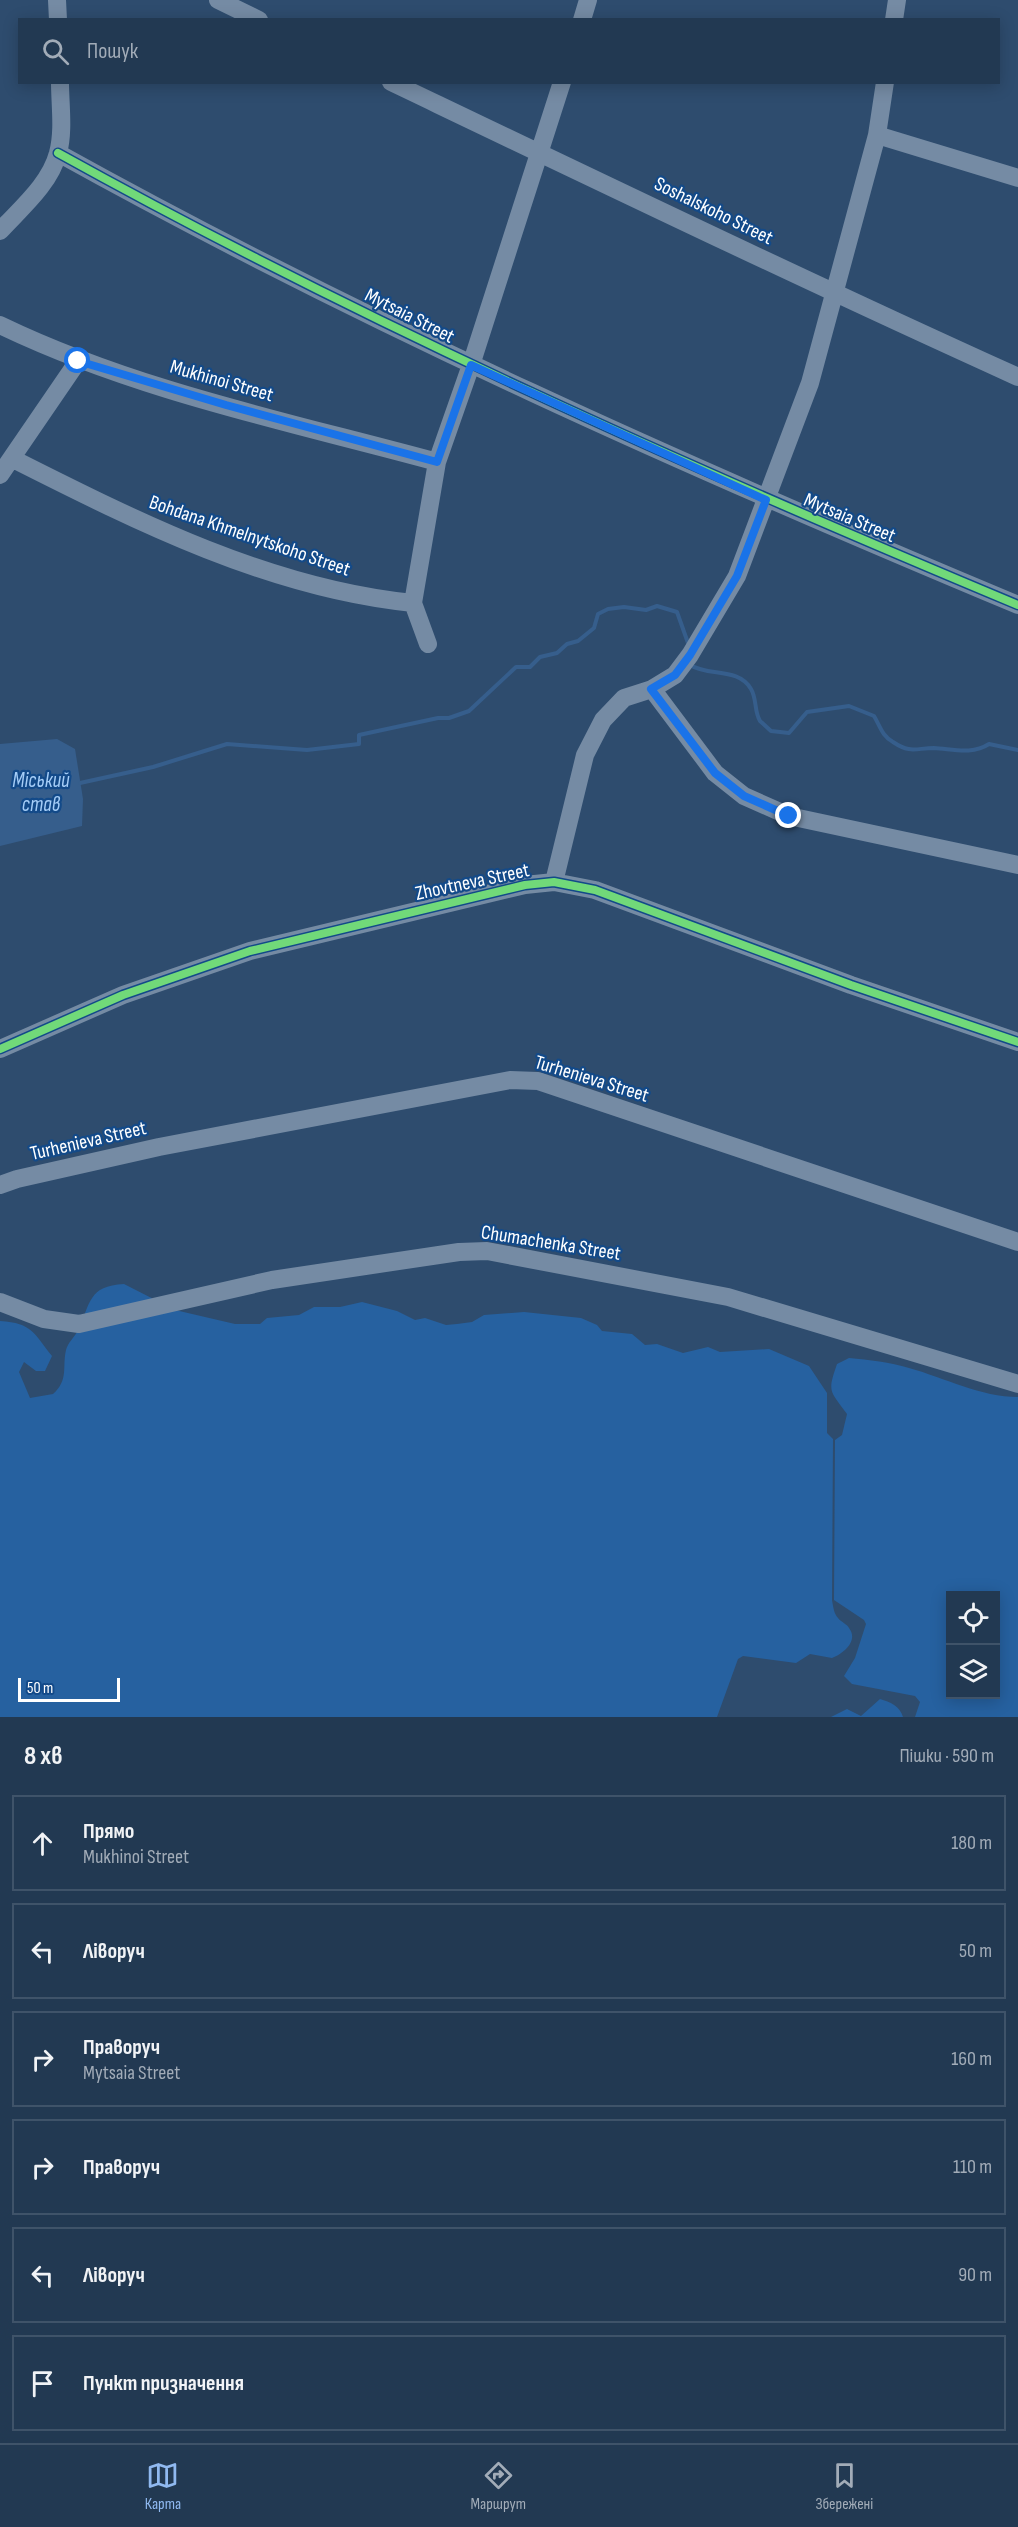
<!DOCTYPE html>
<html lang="uk">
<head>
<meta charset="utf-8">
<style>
	:root { --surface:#223952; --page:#2e445c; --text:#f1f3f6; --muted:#a2acb8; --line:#3f5369; --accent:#90b9f0 }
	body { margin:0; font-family:"Sofia Sans Condensed",sans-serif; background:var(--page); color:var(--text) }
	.controls { position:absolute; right:18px; bottom:18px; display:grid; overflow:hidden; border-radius:0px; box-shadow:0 3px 15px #0003 }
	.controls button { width:54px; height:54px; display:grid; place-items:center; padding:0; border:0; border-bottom:2px solid var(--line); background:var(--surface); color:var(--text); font:30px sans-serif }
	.scale { position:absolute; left:18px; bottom:15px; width:102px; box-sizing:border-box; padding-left:6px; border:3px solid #fff; border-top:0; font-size:16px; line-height:21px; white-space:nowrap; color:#fff; -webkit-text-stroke:4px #134a89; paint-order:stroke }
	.stop { position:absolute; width:18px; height:18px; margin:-14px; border:4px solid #1a73e8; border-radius:50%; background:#fff }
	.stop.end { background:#1a73e8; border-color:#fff; box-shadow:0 2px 6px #0008 }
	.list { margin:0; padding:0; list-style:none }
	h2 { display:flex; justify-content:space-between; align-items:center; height:78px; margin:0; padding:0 24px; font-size:26px }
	h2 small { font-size:20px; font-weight:400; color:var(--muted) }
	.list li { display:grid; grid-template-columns:39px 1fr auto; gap:18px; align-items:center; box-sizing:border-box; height:96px; margin:0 12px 12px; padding:0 12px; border:2px solid var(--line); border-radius:0px }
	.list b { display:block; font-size:22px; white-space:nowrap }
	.list p { margin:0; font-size:20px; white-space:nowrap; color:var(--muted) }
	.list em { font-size:20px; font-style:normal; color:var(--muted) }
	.icon { flex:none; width:33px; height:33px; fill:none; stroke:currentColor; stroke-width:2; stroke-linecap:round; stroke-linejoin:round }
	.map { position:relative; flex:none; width:1018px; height:1717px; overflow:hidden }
	.search { position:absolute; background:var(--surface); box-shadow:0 3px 15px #0003; left:18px; right:18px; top:18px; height:66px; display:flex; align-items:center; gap:15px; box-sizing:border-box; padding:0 21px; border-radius:0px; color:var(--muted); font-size:22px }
	.sheet { height:726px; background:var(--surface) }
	nav { display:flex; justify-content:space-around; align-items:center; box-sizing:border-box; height:84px; border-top:2px solid var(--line); background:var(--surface); font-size:16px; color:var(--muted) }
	nav a { display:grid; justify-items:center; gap:3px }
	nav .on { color:var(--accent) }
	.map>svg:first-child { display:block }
	.green { fill:#2661a0; fill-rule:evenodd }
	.water { fill:#365e8c }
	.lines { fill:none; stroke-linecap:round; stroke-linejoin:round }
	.stream { stroke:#365e8c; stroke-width:4 }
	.minor { stroke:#758ba4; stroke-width:18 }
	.cycleway-casing { stroke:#134a89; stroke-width:11 }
	.cycleway { stroke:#71d979; stroke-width:8 }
	.route { stroke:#1a73e8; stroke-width:8 }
	.labels { text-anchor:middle; stroke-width:4.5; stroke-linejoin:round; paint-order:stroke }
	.street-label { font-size:20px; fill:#fff; stroke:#134a89 }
	.water-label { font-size:21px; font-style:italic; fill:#a5cdf7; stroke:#134a89 }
</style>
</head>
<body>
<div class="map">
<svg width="1018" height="1717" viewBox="0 0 1018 1717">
	<rect width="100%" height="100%" fill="#2e4c6e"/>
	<path class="green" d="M 124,1284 L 175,1310 L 235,1324 L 260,1324 L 267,1318 L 299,1315 L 314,1307 L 340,1307 L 362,1302 L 397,1311 L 415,1320 L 425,1318 L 446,1325 L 457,1324 L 472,1322 L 484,1315 L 524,1312 L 581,1318 L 597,1325 L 602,1331 L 632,1334 L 645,1345 L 657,1344 L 683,1353 L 708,1347 L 720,1352 L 769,1349 L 809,1366 L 827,1393 L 827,1433 L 833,1439 L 832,1600 C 833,1606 834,1614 838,1618 C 841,1622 847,1624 849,1628 C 859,1641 843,1654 832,1658 L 810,1654 L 796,1663 L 743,1656 L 738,1659 L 717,1717 L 0,1717 L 0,1321 C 33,1323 34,1334 52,1356 L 45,1371 L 36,1371 L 24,1362 L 19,1372 L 30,1398 L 53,1394 C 69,1380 62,1367 66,1350 C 68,1342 75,1337 78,1330 C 91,1303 88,1286 124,1284 Z
		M 849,1358 C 869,1360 890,1362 909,1368 C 945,1378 981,1397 1018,1397 L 1018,1717 L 915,1717 L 920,1702 L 915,1696 L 852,1684 L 844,1676 L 855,1658 L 866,1624 L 864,1620 L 834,1600 L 835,1440 L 842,1435 L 847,1414 C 830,1390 827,1393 837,1364 ZM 950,1596 L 996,1596 L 996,1694 L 950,1694 Z
		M 880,1699 C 890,1702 900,1706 903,1717 L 831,1717 L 847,1709 L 861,1716 Z"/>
	<path class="water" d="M 57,739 L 75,749 L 83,799 L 82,826 L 0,846 L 0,744 Z"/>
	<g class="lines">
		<path class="stream" d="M 690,665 C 709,677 738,667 751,689 C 757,699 754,711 760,721 L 771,731 L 789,733 L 807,712 L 849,706 L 874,716 C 880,726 882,736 893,742 C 911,754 916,748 934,748 C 953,749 972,755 989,744 L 1018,750
			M 80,783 L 153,767 L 227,744 L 307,750 L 359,744 L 359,735 L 438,718 L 449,718 L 469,711 L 516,667 L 530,667 L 540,657 L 557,653 L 567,644 L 578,641 L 594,628 L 598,614 L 608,609 L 624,607 L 646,610 L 657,606 L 677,612 L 688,643"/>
		<path class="minor" d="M 57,0 L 58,20
			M 218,0 L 259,20
			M 582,20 L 588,0
			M 894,20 L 897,0
			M 391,82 C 600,182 808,282 1018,377
			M 877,135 L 1018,178
			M 58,153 C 368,325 692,469 1018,605
			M 0,231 C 21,208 50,184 58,153 C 64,131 60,105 60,82
			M 0,325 C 137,391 290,422 437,462
			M 13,459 C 138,522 271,589 413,603
			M 0,475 L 78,361
			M 428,644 L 413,603 L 437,462 L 471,365 L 562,82
			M 652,689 L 715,773 L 744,796 L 789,816 L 1018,865
			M 554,882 L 585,755 L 603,720 L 624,698 L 652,689 L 675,675 L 690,655 L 737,576 L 810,383 L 877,135 L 885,82
			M 0,1049 L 123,995 L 250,951 L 525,885 L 554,882 L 595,890 L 851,985 L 1018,1042
			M 0,1185 L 17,1179 L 159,1147 L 510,1080 L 538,1081 L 1018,1242
			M 0,1302 L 44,1319 L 79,1324 L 272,1280 L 459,1252 L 487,1251 L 728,1297 L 1018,1384"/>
		<g class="cycleway-casing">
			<path id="cycleway" d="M 58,153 C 368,325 692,469 1018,605
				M 0,1049 L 123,995 L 250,951 L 525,885 L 554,882 L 595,890 L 851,985 L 1018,1042"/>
		</g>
		<use href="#cycleway" class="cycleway"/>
	</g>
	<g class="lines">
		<path class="route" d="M 78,361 L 226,405 L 437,462 L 471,365 L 766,500 L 737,576 L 690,655 L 675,675 L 651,689 L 715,773 L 744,796 L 789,816"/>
	</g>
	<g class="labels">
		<g class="street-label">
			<text transform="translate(714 210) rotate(26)" y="7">Soshalskoho Street</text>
			<text transform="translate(410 315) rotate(27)" y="7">Mytsaia Street</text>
			<text transform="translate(222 380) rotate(16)" y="7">Mukhinoi Street</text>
			<text transform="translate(850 517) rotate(23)" y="7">Mytsaia Street</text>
			<text transform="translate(250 535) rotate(19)" y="7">Bohdana Khmelnytskoho Street</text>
			<text transform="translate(472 881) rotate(-12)" y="7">Zhovtneva Street</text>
			<text transform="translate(592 1078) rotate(17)" y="7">Turhenieva Street</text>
			<text transform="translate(88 1140) rotate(-13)" y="7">Turhenieva Street</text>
			<text transform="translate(551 1242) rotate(9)" y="7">Chumachenka Street</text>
		</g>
		<g class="water-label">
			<text x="41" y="787">Міський<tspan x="41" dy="24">став</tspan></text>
		</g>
	</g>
</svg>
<div class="controls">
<button><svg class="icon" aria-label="locate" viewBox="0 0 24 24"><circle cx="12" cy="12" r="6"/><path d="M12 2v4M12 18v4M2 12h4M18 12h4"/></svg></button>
<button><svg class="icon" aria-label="layers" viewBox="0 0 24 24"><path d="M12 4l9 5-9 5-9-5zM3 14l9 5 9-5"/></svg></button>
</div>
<div class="scale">50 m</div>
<div class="stop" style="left:78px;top:361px"></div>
<div class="stop end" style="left:789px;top:816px"></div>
<div class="search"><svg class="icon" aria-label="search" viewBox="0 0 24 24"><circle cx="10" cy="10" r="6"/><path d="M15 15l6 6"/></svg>Пошук</div>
</div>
<section class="sheet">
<h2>8 хв<small>Пішки · 590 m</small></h2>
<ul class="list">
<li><svg class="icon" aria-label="ahead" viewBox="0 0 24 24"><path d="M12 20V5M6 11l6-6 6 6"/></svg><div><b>Прямо</b><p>Mukhinoi Street</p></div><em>180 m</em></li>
<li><svg class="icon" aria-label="left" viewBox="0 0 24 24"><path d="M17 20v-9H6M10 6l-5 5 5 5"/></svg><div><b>Ліворуч</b></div><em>50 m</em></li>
<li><svg class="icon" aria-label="right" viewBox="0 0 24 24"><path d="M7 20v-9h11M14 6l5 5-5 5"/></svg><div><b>Праворуч</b><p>Mytsaia Street</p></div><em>160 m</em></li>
<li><svg class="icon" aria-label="right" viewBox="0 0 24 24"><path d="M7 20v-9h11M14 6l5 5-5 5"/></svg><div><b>Праворуч</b></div><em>110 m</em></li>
<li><svg class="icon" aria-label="left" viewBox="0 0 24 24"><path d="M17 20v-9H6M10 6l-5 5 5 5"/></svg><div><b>Ліворуч</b></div><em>90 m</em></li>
<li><svg class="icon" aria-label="arrive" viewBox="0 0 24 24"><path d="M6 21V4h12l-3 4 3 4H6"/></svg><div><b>Пункт призначення</b></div></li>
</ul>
</section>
<nav>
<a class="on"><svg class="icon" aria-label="map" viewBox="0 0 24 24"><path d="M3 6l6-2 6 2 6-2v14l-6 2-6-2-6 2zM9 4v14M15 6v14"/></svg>Карта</a>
<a><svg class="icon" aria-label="directions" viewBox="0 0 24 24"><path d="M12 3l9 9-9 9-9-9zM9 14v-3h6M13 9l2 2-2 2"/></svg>Маршрут</a>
<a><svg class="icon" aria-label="saved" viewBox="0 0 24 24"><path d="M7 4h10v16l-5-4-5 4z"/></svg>Збережені</a>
</nav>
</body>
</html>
